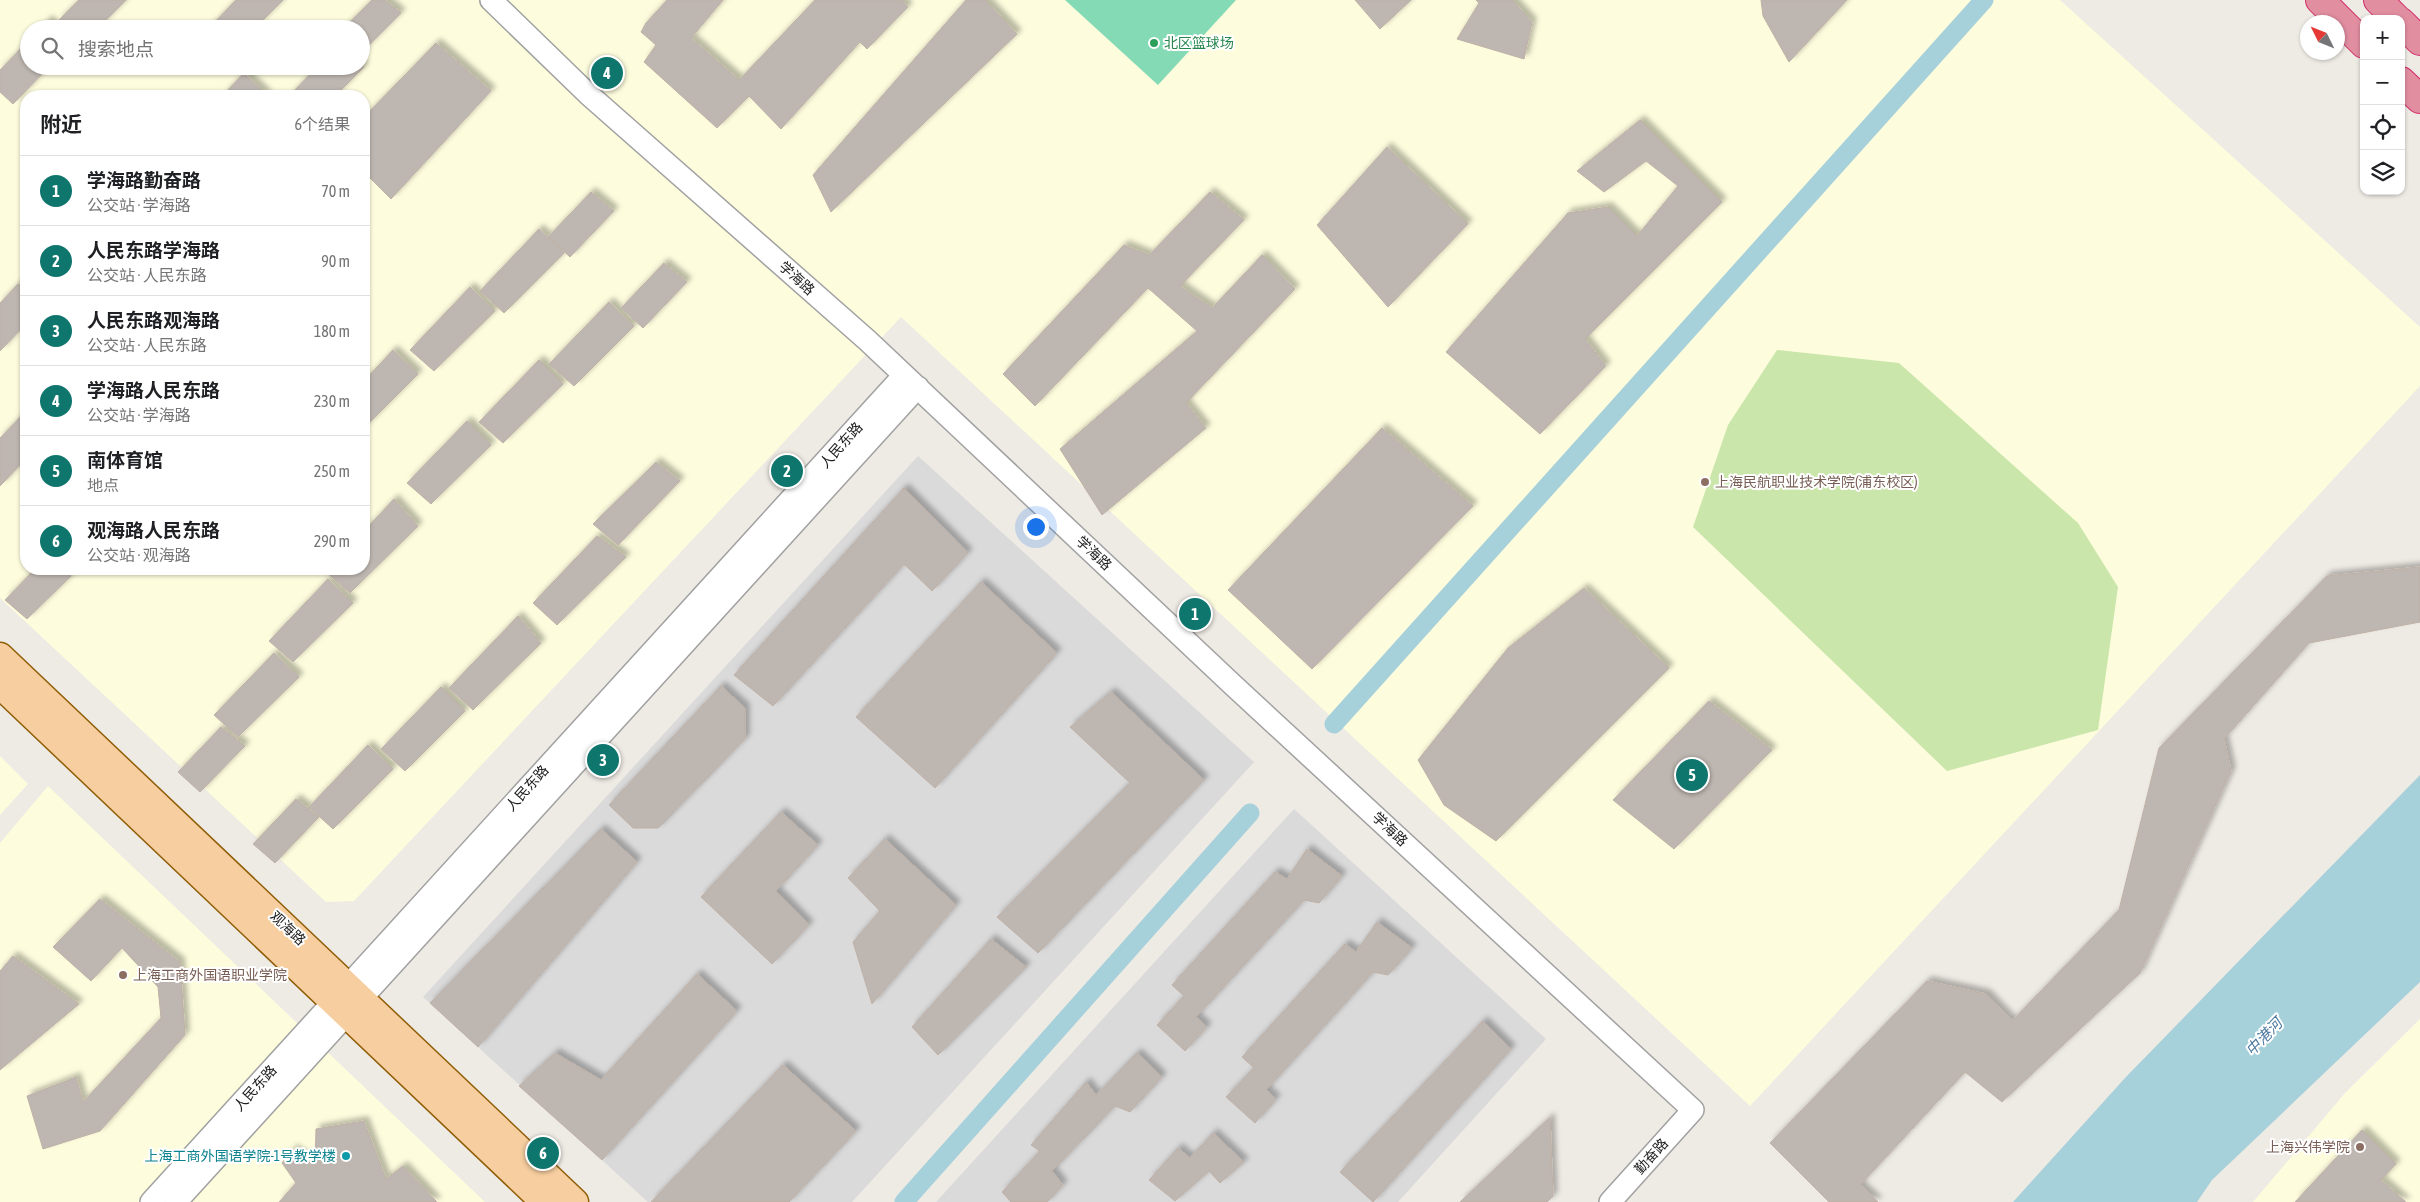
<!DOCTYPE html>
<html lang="zh">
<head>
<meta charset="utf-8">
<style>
	:root { --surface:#fff; --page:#f2f2f2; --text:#202124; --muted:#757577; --line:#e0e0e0; --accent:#0f766e }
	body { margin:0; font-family:"Asap Condensed","Noto Sans SC",sans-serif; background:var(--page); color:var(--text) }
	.controls { position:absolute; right:15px; top:15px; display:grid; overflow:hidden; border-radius:10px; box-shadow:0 1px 4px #0004 }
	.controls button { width:45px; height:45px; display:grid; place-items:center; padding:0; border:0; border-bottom:1px solid var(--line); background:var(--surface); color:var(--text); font:25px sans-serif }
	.compass { position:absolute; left:2300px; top:15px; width:45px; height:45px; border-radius:50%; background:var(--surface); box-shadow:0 1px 4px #0004; rotate:313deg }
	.you { position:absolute; left:1035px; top:526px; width:18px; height:18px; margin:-12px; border:4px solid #fff; border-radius:50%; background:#1a73e8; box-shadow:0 0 0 8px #1a73e833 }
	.badge { display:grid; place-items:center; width:32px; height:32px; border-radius:50%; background:var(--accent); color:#fff; font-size:16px; font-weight:700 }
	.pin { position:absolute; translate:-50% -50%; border:2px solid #fff; box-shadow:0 1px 5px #0006 }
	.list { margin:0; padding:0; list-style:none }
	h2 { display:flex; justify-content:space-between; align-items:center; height:65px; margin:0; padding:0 20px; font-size:21px }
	h2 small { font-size:16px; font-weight:400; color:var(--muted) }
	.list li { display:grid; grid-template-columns:32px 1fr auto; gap:15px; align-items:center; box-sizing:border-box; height:70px; padding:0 20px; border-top:1px solid var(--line) }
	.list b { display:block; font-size:19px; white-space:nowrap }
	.list p { margin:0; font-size:16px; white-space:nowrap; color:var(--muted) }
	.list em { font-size:16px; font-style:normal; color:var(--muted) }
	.icon { flex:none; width:28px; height:28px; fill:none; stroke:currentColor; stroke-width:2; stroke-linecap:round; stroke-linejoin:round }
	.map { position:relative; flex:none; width:2420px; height:1202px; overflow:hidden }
	.search { position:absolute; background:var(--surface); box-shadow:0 1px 4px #0004; left:20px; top:20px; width:350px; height:55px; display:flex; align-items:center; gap:12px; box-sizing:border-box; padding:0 18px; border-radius:28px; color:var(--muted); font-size:19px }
	.panel { position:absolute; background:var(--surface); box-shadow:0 1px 4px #0004; left:20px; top:90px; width:350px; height:485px; border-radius:20px }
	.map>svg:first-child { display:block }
	.residential { fill:#dbdada }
	.education { fill:#fdfcdd; fill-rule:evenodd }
	.grass { fill:#cae6ab }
	.pitch { fill:#85dab6 }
	.water { fill:#a6d0da }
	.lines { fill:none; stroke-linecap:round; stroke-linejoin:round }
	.canal { stroke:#a6d0da; stroke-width:19 }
	.building { fill:#beb6b0; stroke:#bfb1a7; filter:url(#shadow) }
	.minor-casing { stroke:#a1a1a1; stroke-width:24 }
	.major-casing { stroke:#905e07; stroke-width:29 }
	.highway-casing { stroke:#d12c6a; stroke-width:30 }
	.minor { stroke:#fff; stroke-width:21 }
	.major { stroke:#f7ce9f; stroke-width:26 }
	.highway { stroke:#e28ea1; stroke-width:28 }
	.leisure-dot { fill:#2e9e5b; stroke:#fff; stroke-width:2 }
	.education-dot { fill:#8d6e63; stroke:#fff; stroke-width:2 }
	.culture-dot { fill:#0f9aa8; stroke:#fff; stroke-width:2 }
	.labels { text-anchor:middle; stroke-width:4; stroke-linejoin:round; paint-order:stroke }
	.leisure-label { font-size:14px; fill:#27864d; stroke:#fff; text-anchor:start }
	.street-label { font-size:14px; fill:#1d1d1d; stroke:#fff }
	.education-label { font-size:14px; fill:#785e54; stroke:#fff; text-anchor:start }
	.culture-label { font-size:14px; fill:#0d838f; stroke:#fff; text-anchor:end }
	.water-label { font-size:15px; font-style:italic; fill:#4b79a0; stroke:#fff }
</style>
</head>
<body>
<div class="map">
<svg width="2420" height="1202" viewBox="0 0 2420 1202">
	<defs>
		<filter id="shadow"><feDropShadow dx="4.5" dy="-4.5" stdDeviation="2.5" flood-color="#0004"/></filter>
	</defs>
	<rect width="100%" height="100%" fill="#eeeae4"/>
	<path class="residential" d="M 918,456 L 1254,762 L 852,1202 L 648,1202 L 423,997 Z
		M 1294,809 L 1546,1039 L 1398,1202 L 936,1202 Z"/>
	<path class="education" d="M 0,0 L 2060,0 L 2420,327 L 2420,386 L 1750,1106 L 901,317 L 354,901 L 326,902 L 0,598 ZM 29,29 L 361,29 L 361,66 L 29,66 ZM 26,96 L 364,96 L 364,569 L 26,569 Z
		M 0,756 L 28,784 L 0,815 Z
		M 48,786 L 485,1202 L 0,1202 L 0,843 Z
		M 2420,1019 L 2420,1202 L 2253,1202 L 2345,1093 Z"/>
	<path class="grass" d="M 1777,350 L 1899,363 L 2078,523 L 2118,587 L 2098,730 L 1947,771 L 1693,527 L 1728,425 Z"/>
	<path class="pitch" d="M 1065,0 L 1236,0 L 1158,85 Z"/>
	<path class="water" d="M 2420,775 L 2420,982 L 2212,1180 L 2197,1202 L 2013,1202 L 2125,1078 Z"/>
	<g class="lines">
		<path class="canal" d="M 1334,724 L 1984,0
			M 904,1202 L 1250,813"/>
	</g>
	<path class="building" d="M 79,0 L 126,0 L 97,29 L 67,29 L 58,21 Z
		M 236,0 L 283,0 L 254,29 L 208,29 Z
		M 372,0 L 385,0 L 401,13 L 361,53 L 361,29 L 343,29 Z
		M 667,0 L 723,0 L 691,38 L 739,80 L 815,0 L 902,0 L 908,7 L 867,49 L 860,42 L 781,129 L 749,96 L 717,128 L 644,62 L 656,45 L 641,32 L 646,23 Z
		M 966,0 L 985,0 L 1017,34 L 831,212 L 813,175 Z
		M 1355,0 L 1411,0 L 1380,29 Z
		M 1476,0 L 1512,0 L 1532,22 L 1524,59 L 1457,39 L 1479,3 Z
		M 1761,0 L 1847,0 L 1789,62 L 1763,16 Z
		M 48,20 L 57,29 L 40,29 Z
		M 29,40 L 29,66 L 50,66 L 13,104 L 0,92 L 0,70 Z
		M 436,43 L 491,91 L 391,199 L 364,172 L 364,117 Z
		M 361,64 L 364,67 L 335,96 L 289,96 L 318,66 L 361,66 Z
		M 244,73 L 268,96 L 222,96 Z
		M 1640,120 L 1722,202 L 1585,339 L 1606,366 L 1540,434 L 1446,352 L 1568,213 L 1608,207 L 1637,236 L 1678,186 L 1646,161 L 1604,192 L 1577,171 Z
		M 1387,147 L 1468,224 L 1388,307 L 1317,225 Z
		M 591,192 L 614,211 L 570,257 L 548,237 Z
		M 1210,192 L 1244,220 L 1180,286 L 1212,308 L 1262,255 L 1295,289 L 1186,403 L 1206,428 L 1102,515 L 1060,449 L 1197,331 L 1148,288 L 1035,406 L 1003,374 L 1124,245 L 1149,255 Z
		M 539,229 L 564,253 L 504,313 L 480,291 Z
		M 664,263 L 687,282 L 643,328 L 621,308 Z
		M 18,284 L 26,292 L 26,324 L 0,351 L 0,303 Z
		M 470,287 L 495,311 L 434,371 L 410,350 Z
		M 609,302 L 634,326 L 574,386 L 549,364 Z
		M 393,350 L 418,374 L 364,428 L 364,381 Z
		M 539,360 L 563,384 L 503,443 L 479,422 Z
		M 24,413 L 26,415 L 26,459 L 0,486 L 0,438 Z
		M 467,421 L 491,445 L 431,504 L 407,483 Z
		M 1382,428 L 1473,506 L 1312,669 L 1228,590 Z
		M 656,462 L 680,481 L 618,545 L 593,524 Z
		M 904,488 L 968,553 L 932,591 L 904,564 L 773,706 L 734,675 Z
		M 394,499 L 418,526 L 350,593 L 326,572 L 328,569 L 364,569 L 364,531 Z
		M 597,536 L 626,557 L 557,625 L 533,603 Z
		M 2420,567 L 2420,622 L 2309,643 L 2224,739 L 2231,771 L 2140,973 L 2002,1102 L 1965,1072 L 1860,1185 L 1878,1202 L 1829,1202 L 1770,1143 L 1927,981 L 1986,994 L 2012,1021 L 2119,910 L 2159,748 L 2327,576 Z
		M 35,569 L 62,569 L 71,576 L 27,619 L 5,600 Z
		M 328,579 L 353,603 L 293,662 L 269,641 Z
		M 981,582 L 1057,653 L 935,788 L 856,717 Z
		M 1584,588 L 1669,668 L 1496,841 L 1444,805 L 1418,760 L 1508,648 Z
		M 518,616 L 541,643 L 473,710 L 449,688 Z
		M 274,653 L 299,677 L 238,737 L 214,715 Z
		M 721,686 L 745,708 L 745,739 L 658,828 L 633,828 L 609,805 Z
		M 441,687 L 465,711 L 405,771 L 381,749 Z
		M 1111,692 L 1204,780 L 1038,953 L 997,917 L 1130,783 L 1070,727 Z
		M 1709,701 L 1772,750 L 1674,849 L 1613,800 Z
		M 221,727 L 245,746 L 200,792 L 178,772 Z
		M 368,745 L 393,769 L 333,829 L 309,807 Z
		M 296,799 L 319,817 L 275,863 L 253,844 Z
		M 781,812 L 818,845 L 776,891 L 809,925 L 772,964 L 701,897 Z
		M 601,829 L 637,862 L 478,1047 L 430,1003 Z
		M 885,839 L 956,905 L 872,1004 L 853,942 L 880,911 L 848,878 Z
		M 1307,849 L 1342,876 L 1319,903 L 1304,900 L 1196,1017 L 1207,1027 L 1185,1051 L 1157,1025 L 1184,996 L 1172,985 L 1275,872 L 1287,879 Z
		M 100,899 L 180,962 L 185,1035 L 100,1131 L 43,1149 L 27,1096 L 76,1077 L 83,1102 L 161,1018 L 158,987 L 122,948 L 91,981 L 53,947 Z
		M 1377,922 L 1412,948 L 1388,975 L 1373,972 L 1266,1090 L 1276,1099 L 1255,1123 L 1226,1097 L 1254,1068 L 1242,1057 L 1345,944 L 1356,952 Z
		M 991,939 L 1026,967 L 938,1055 L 912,1027 Z
		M 13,956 L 79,1004 L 0,1070 L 0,971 Z
		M 697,974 L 737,1011 L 602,1160 L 519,1086 L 555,1053 L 601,1080 Z
		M 1483,1021 L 1511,1049 L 1373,1202 L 1340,1172 Z
		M 1137,1053 L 1162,1077 L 1130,1112 L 1115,1106 L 1052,1171 L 1063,1185 L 1047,1202 L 1011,1202 L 1002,1192 L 1040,1151 L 1031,1145 L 1086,1082 L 1096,1095 Z
		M 783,1065 L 856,1131 L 789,1202 L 651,1202 Z
		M 1550,1117 L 1553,1196 L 1547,1202 L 1460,1202 Z
		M 364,1121 L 386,1179 L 403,1166 L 437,1202 L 279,1202 L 296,1183 L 282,1163 L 293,1149 L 315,1164 L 316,1129 Z
		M 2362,1130 L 2396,1164 L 2381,1180 L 2406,1202 L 2295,1202 Z
		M 1213,1133 L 1244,1162 L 1220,1183 L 1209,1171 L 1175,1201 L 1149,1180 L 1178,1148 L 1190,1158 Z"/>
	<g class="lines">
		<g class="minor-casing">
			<path id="minor" d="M 491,0 L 588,94 L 867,340 L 1234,686 L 1693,1110 L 1610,1202
				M 151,1202 L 904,375
				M 176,1202 L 918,387"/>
		</g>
		<g class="major-casing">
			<path id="major" d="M 0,656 L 575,1202
				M 0,685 L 544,1202"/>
		</g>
		<g class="highway-casing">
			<path id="highway" d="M 2320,0 L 2364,44
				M 2378,0 L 2397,19
				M 2401,22 L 2420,41
				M 2401,81 L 2420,99"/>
		</g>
		<use href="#minor" class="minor"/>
		<use href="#major" class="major"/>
		<use href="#highway" class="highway"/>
	</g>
	<circle class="leisure-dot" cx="1154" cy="43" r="5"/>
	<g class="education-dot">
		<circle cx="1705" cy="482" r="5"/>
		<circle cx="123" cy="975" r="5"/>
		<circle cx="2360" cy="1147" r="5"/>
	</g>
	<circle class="culture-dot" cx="346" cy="1156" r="5"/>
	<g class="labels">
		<g class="leisure-label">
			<text x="1164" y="48">北区篮球场</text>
		</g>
		<g class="street-label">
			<text transform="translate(797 278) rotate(42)" y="5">学海路</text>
			<text transform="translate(841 445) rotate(-48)" y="5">人民东路</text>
			<text transform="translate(1094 553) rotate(43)" y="5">学海路</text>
			<text transform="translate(527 788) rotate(-48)" y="5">人民东路</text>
			<text transform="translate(1390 829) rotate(43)" y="5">学海路</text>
			<text transform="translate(288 928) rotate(43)" y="5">观海路</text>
			<text transform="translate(255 1088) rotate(-48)" y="5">人民东路</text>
			<text transform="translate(1651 1156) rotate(-48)" y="5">勤奋路</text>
		</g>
		<g class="education-label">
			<text x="1715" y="487">上海民航职业技术学院(浦东校区)</text>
			<text x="133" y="980">上海工商外国语职业学院</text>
			<text x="2350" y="1152" text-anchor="end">上海兴伟学院</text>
		</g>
		<g class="culture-label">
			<text x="336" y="1161">上海工商外国语学院-1号教学楼</text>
		</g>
		<g class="water-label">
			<text transform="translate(2264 1037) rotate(-46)" y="5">中港河</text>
		</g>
	</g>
</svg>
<div class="controls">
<button>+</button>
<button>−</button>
<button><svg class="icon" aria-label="locate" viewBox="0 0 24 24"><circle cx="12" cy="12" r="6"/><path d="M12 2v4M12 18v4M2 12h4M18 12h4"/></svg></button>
<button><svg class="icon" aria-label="layers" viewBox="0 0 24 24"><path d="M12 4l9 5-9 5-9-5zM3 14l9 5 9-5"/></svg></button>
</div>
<svg class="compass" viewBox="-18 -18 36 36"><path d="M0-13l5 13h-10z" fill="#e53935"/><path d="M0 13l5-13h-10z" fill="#757577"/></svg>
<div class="you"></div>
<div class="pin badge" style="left:1195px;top:614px">1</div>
<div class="pin badge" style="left:787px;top:471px">2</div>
<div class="pin badge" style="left:603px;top:760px">3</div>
<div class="pin badge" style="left:607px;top:73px">4</div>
<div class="pin badge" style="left:1692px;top:775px">5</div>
<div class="pin badge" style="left:543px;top:1153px">6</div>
<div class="search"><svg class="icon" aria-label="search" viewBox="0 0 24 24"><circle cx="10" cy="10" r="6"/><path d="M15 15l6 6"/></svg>搜索地点</div>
<section class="panel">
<h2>附近<small>6个结果</small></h2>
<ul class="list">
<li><span class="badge">1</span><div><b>学海路勤奋路</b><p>公交站 · 学海路</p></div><em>70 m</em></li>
<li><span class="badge">2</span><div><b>人民东路学海路</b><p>公交站 · 人民东路</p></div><em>90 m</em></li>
<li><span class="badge">3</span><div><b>人民东路观海路</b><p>公交站 · 人民东路</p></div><em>180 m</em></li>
<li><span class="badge">4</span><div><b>学海路人民东路</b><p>公交站 · 学海路</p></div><em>230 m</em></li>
<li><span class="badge">5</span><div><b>南体育馆</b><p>地点</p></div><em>250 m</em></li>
<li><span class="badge">6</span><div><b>观海路人民东路</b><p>公交站 · 观海路</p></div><em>290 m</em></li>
</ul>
</section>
</div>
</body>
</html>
